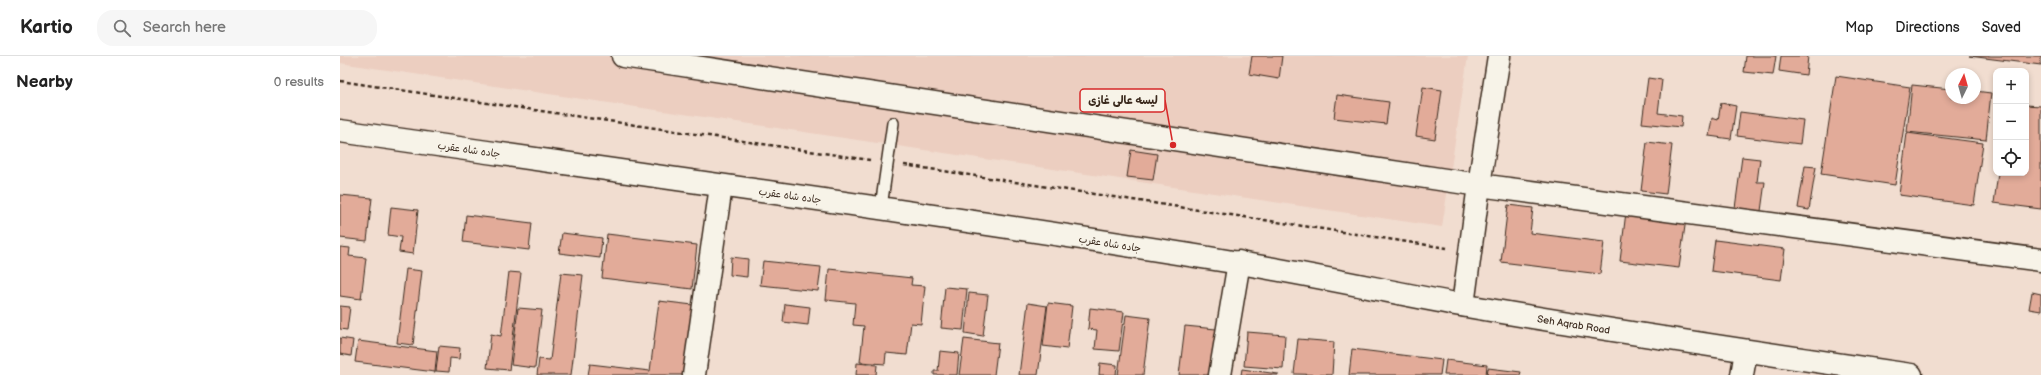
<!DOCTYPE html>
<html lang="en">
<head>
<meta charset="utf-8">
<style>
	:root { --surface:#fff; --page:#f6f6f6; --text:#222; --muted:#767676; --line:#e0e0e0 }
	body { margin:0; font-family:"Balsamiq Sans","Playpen Sans Arabic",sans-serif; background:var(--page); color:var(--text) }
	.controls { position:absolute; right:12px; top:12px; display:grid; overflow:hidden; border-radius:8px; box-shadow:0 2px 6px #0003 }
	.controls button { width:36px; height:36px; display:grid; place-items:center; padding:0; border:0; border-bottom:1px solid var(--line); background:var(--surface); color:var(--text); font:20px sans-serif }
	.compass { position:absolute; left:1605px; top:12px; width:36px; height:36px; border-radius:50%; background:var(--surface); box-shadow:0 2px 6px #0003; rotate:5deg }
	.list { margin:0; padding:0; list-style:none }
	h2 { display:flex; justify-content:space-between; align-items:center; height:52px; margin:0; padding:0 16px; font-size:17px }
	h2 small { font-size:13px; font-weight:400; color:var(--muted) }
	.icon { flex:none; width:22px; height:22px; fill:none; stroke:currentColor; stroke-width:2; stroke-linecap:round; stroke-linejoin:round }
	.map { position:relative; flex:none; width:1701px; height:319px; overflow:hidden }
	header { display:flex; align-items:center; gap:24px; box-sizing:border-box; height:56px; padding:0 20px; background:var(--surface); border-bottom:1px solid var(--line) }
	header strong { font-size:19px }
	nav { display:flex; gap:22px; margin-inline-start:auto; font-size:14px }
	.search { width:280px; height:36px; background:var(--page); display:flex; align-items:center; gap:10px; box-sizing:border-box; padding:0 14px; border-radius:16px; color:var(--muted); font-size:15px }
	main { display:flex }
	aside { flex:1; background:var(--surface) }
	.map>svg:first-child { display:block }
	.built { fill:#eccec0 }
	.building { fill:#e2ab99; stroke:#3b2a1e }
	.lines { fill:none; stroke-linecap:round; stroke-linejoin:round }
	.service-casing { stroke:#3b2a1e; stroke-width:14 }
	.minor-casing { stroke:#3b2a1e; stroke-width:25 }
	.trunk-casing { stroke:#3b2a1e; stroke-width:25 }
	.path { stroke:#3b2a1e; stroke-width:2.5; stroke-dasharray:4 3; stroke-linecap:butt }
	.service { stroke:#f7f3e8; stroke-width:11 }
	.minor { stroke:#f7f3e8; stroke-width:22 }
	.trunk { stroke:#f7f3e8; stroke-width:22 }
	.labels { text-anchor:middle; stroke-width:4; stroke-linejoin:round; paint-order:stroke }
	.street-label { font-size:10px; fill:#3b2a1e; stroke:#f7f3e8 }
	.leader { fill:none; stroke:#d62828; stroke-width:1.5 }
	.callout-dot { fill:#d62828; stroke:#f7f3e8; stroke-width:1.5 }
	.callout { fill:#f7f3e8; stroke:#d62828; stroke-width:1.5 }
	.callout-label { font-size:11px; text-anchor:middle; font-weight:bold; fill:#3b2a1e }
</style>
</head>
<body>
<header>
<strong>Kartio</strong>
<div class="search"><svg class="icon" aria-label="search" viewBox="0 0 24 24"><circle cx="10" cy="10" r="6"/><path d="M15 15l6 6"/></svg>Search here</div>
<nav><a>Map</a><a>Directions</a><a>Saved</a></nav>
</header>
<main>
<aside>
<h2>Nearby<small>0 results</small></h2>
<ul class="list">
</ul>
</aside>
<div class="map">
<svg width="1701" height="319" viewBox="0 0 1701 319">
	<rect width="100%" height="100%" fill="#f1ddd0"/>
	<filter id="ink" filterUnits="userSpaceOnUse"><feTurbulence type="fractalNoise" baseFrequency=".025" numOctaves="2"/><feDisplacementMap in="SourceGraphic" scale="8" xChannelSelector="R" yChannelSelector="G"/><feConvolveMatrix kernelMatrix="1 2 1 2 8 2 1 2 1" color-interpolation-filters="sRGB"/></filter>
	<g filter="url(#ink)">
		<path class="built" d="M 0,0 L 1128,0 L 1102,171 L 0,7 Z"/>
		<path class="building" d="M 912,0 L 942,0 L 939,23 L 909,18 Z
			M 1406,0 L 1436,0 L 1433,19 L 1404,16 Z
			M 1441,0 L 1468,0 L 1466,19 L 1439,15 Z
			M 1629,0 L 1701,0 L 1701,9 Z
			M 1496,20 L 1570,31 L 1555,129 L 1481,118 Z
			M 1308,22 L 1322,24 L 1318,57 L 1342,60 L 1341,71 L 1302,67 Z
			M 1572,29 L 1611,33 L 1611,42 L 1635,42 L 1635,35 L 1651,37 L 1646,84 L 1567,76 Z
			M 1083,31 L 1102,34 L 1095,83 L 1076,80 Z
			M 997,39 L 1049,46 L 1046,68 L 994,62 Z
			M 1381,47 L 1396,50 L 1391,83 L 1369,80 L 1372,62 L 1378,64 Z
			M 1686,49 L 1701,50 L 1701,153 L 1654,147 L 1658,117 L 1686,117 Z
			M 1400,56 L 1463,64 L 1460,88 L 1397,80 Z
			M 1567,77 L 1643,87 L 1634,149 L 1559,139 Z
			M 1307,86 L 1332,89 L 1326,138 L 1301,135 Z
			M 791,94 L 817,98 L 813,124 L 787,121 Z
			M 1402,101 L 1420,103 L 1417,126 L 1425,126 L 1421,155 L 1395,152 Z
			M 1465,110 L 1476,111 L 1469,154 L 1458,152 Z
			M 0,139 L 32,142 L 27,185 L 0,182 Z
			M 1168,149 L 1193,152 L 1190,177 L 1264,186 L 1260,218 L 1161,206 Z
			M 51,151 L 78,154 L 73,198 L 59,196 L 61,181 L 48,179 Z
			M 1286,156 L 1346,163 L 1339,212 L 1280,205 Z
			M 126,159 L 192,167 L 189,194 L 123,186 Z
			M 222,177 L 262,182 L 260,202 L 219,197 Z
			M 267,178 L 357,189 L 352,233 L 262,222 Z
			M 1375,184 L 1445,193 L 1441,224 L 1371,215 Z
			M 0,191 L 10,192 L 9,200 L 26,202 L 21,243 L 0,240 Z
			M 391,201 L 408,203 L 407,221 L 390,219 Z
			M 423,205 L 481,211 L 478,235 L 420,229 Z
			M 66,213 L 82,215 L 73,289 L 57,287 Z
			M 489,213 L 572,222 L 571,229 L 585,230 L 581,268 L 571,267 L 567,299 L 546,297 L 545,308 L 520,306 L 524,270 L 513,269 L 515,247 L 486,244 Z
			M 169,216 L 181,217 L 169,314 L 147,312 L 151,278 L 161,280 Z
			M 221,217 L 243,219 L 231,319 L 197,319 L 199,303 L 210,304 Z
			M 605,231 L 627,233 L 623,274 L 601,272 Z
			M 1692,236 L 1701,238 L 1701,255 L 1689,253 Z
			M 629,237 L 648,239 L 643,280 L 625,277 Z
			M 319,245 L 353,249 L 344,319 L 248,319 L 250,308 L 310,315 Z
			M 688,247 L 707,250 L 698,319 L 679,319 Z
			M 708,247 L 732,250 L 727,293 L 703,290 Z
			M 445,248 L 470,251 L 468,269 L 443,266 Z
			M 0,250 L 10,251 L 7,274 L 0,273 Z
			M 178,252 L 202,254 L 195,312 L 171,309 Z
			M 750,252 L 784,256 L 779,295 L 755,293 L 757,274 L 748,273 Z
			M 786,259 L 810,262 L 803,319 L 778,319 Z
			M 845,270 L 876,273 L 870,319 L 839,319 Z
			M 907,276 L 945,279 L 943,313 L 904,310 Z
			M 0,282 L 13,284 L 11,300 L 0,298 Z
			M 624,283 L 658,287 L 654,319 L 619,319 Z
			M 958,283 L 994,286 L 992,319 L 954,318 Z
			M 18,285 L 97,295 L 95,316 L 15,306 Z
			M 99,290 L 120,292 L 119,303 L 110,302 L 109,316 L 96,315 Z
			M 1012,293 L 1102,304 L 1100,319 L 1009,319 Z
			M 600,295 L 619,297 L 617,319 L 594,319 L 594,315 L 598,315 Z
			M 1106,304 L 1147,309 L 1146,319 L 1104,319 Z
			M 517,307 L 537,309 L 536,319 L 516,319 Z
			M 760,307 L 777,309 L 776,319 L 759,319 Z
			M 1148,312 L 1181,316 L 1180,319 L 1147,319 Z
			M 902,313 L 938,318 L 938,319 L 901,319 Z"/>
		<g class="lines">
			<g class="service-casing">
				<path id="service" d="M 541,151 L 553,67"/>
			</g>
			<g class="minor-casing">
				<path id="minor" d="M 283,0 L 1139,129 L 1701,204
					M 1123,249 L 1139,129 L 1159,0
					M 354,319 L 381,130
					M 880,319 L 899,206
					M 1402,319 L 1406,295"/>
			</g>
			<g class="trunk-casing">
				<g id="trunk">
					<path id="s1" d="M 0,75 C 298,118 596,158 893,206 C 969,218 1045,235 1121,249 C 1270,275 1420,297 1571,319"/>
				</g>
			</g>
			<path class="path" d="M 0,25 L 530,104
				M 564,109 L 1107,192"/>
			<use href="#service" class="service"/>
			<use href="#minor" class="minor"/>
			<use href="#trunk" class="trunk"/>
		</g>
	</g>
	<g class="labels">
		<g class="street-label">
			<text transform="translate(129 93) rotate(8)" y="4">جاده شاه عقرب</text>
			<text transform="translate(450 139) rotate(8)" y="4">جاده شاه عقرب</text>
			<text transform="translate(770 187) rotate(9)" y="4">جاده شاه عقرب</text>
			<text dy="4" stroke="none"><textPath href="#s1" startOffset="1249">Seh Aqrab Road</textPath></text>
		</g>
	</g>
	<path class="leader" d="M833 89L825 44"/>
	<circle class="callout-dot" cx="833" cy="89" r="4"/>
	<rect class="callout" x="740" y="33" width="85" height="23" rx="4"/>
	<g class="callout-label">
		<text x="783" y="48">لیسه عالی غازی</text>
	</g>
</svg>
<div class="controls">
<button>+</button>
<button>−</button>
<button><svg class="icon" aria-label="locate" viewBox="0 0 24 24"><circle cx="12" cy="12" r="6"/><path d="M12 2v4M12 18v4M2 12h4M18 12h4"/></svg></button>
</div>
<svg class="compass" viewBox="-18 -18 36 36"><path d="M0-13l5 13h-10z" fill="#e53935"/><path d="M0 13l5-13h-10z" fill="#767676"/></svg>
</div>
</main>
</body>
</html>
